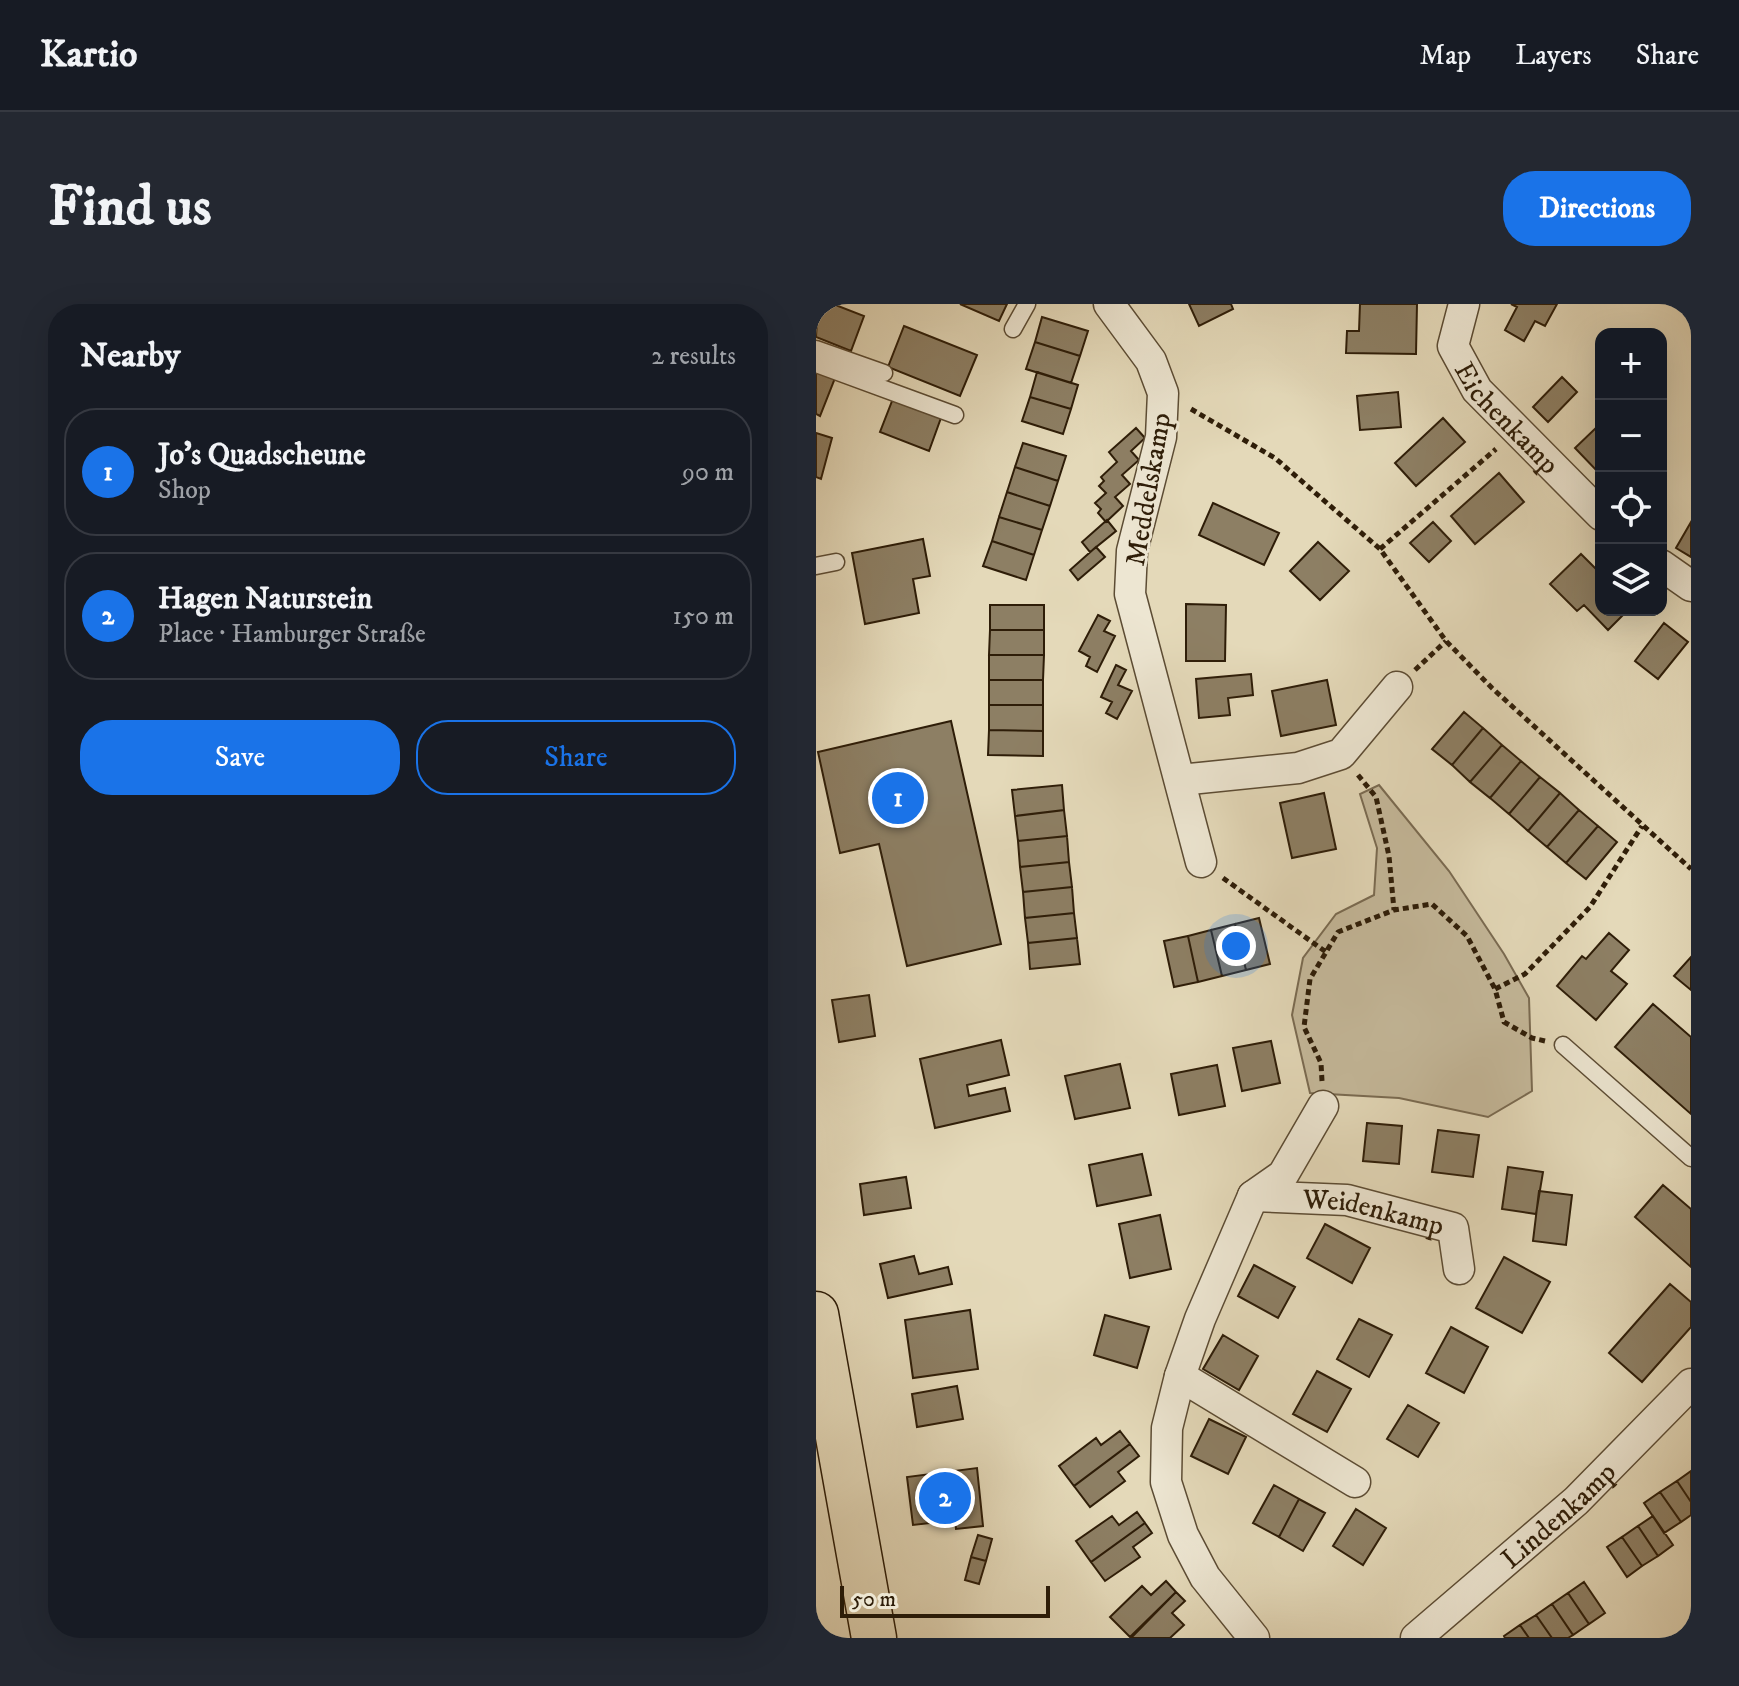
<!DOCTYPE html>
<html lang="en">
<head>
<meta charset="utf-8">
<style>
	:root { --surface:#171b24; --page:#242831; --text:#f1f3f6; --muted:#9ea1a6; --line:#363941; --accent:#1a73e8 }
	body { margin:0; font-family:"IM FELL DW Pica",serif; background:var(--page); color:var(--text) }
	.controls { position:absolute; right:24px; top:24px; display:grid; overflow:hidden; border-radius:16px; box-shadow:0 8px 32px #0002 }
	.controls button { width:72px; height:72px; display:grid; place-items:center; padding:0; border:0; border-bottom:2px solid var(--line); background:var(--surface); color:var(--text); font:40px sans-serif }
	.scale { position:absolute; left:24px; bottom:20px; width:210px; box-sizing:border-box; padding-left:8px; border:4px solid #2e1d08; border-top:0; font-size:22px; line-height:28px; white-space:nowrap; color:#2e1d08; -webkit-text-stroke:6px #ede6d2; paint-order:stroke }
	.you { position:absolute; left:420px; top:642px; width:28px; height:28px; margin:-20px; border:6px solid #fff; border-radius:50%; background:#1a73e8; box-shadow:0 0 0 12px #1a73e833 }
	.badge { display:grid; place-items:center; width:52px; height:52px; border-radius:50%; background:var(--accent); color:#fff; font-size:26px; font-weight:700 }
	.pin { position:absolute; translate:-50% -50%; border:4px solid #fff; box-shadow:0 2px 8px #0006 }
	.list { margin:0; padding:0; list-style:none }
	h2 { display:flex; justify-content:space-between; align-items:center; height:104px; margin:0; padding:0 32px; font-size:34px }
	h2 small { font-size:26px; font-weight:400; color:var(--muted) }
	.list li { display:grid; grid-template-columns:52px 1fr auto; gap:24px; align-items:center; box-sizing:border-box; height:128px; margin:0 16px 16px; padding:0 16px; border:2px solid var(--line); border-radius:32px }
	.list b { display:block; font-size:30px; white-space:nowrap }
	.list p { margin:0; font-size:26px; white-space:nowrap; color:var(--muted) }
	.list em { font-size:26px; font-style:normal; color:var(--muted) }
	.actions { display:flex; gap:16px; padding:24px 32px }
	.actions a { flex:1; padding:18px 0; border:2px solid var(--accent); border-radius:32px; text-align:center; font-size:28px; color:var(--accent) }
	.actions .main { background:var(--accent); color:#fff }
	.icon { flex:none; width:44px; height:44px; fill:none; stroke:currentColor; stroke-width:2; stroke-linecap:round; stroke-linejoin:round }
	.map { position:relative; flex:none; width:875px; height:1334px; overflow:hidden; border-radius:32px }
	header { display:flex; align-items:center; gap:48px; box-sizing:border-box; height:112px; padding:0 40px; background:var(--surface); border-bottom:2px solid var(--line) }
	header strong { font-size:38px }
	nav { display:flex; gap:44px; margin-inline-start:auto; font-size:28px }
	.intro { display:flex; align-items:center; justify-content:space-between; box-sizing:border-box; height:192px; padding:0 48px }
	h1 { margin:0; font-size:56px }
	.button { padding:20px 36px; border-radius:32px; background:var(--accent); color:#fff; font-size:28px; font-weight:700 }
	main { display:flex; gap:48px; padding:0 48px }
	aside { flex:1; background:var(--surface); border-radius:32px; box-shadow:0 8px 32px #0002 }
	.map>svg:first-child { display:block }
	.green { fill:#c5b99b; stroke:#7a6b52; stroke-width:2 }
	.building { fill:#8d7f64; stroke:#2e1d08; stroke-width:2 }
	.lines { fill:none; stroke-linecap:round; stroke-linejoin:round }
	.service-casing { stroke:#5c4c34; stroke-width:19 }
	.minor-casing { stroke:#5c4c34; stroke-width:33 }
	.primary-casing { stroke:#2e1d08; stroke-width:47 }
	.path { stroke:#2e1d08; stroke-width:5; stroke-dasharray:6 4; stroke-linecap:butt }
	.service { stroke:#ede6d2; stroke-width:16 }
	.minor { stroke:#ede6d2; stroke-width:30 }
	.primary { stroke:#e4d9b9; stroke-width:44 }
	.labels { text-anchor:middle; stroke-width:6; stroke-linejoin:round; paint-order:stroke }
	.street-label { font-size:28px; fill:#2e1d08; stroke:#ede6d2 }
</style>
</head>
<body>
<header>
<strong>Kartio</strong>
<nav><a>Map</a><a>Layers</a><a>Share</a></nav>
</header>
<div class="intro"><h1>Find us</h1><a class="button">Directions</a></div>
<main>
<aside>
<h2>Nearby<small>2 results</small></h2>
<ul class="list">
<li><span class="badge">1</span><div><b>Jo's Quadscheune</b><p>Shop</p></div><em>90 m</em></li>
<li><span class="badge">2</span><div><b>Hagen Naturstein</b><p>Place · Hamburger Straße</p></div><em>150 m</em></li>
</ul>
<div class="actions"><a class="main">Save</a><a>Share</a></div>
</aside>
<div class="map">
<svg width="875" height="1334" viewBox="0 0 875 1334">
	<rect width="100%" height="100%" fill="#e4d9b9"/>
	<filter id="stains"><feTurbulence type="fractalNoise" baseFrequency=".0025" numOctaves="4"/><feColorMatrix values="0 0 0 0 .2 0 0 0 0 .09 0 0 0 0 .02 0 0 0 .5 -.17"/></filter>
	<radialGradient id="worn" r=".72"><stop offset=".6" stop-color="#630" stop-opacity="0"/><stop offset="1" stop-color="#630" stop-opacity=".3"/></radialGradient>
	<path class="green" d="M 563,481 L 633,567 L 688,650 L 713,694 L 716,787 L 672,813 L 583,794 L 494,789 L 476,711 L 487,654 L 520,610 L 558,591 L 561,544 L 544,490 Z"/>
	<path class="building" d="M 2,0 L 17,0 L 48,12 L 35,47 L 0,33 Z
		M 144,0 L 191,0 L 183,17 Z
		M 373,0 L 415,0 L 417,5 L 383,22 Z
		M 544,0 L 601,0 L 600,50 L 530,49 L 531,27 L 543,27 Z
		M 695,0 L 741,0 L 729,22 L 719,17 L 708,37 L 689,26 L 701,3 Z
		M 226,13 L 272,27 L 264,52 L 219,38 Z
		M 88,22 L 161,51 L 144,92 L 72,63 Z
		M 219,38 L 264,52 L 255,79 L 210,65 Z
		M 0,67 L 19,74 L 4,112 L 0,110 Z
		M 221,68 L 262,81 L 255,105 L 214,93 Z
		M 746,73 L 761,88 L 732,118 L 717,103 Z
		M 582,88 L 585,123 L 544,126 L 541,92 Z
		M 78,92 L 126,111 L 113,147 L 64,128 Z
		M 214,93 L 255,105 L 247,130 L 206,117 Z
		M 627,114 L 649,138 L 600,182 L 579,159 Z
		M 783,121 L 785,164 L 781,167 L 759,144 Z
		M 320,124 L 329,134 L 315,147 L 323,156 L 306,171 L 314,180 L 299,193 L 307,202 L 290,218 L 282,209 L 285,205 L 279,199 L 290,189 L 283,182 L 288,177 L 285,173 L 301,158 L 293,148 Z
		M 0,129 L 16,134 L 5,175 L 0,173 Z
		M 207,139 L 250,152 L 242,177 L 199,163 Z
		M 199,163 L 242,177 L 234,202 L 191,188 Z
		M 683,169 L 708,198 L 659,240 L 635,212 Z
		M 191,188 L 234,202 L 226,226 L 183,213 Z
		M 397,199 L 463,229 L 448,261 L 383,231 Z
		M 183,213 L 226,226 L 218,251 L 176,237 Z
		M 291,216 L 300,227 L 274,248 L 266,238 Z
		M 617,218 L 635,237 L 613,258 L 594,239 Z
		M 875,218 L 875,253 L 860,244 Z
		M 107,235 L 114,272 L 97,275 L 103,309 L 49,320 L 36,249 Z
		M 176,237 L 218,251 L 210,276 L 167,262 Z
		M 502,238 L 533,267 L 504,296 L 474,267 Z
		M 280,243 L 289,253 L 262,276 L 254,266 Z
		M 765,250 L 785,270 L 785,306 L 812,306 L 792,326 L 768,301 L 761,307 L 734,280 Z
		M 370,300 L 410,301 L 409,357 L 370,357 Z
		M 174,301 L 228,301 L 228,326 L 174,326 Z
		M 282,311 L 294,317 L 288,327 L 299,332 L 281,368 L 270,362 L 274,353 L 263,347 Z
		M 848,319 L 872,338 L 842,375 L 819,357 Z
		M 174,326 L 228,326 L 228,351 L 173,351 Z
		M 173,351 L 228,351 L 227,376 L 173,376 Z
		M 300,361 L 310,366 L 302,381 L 316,387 L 301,415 L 290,409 L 296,398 L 285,393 Z
		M 435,370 L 437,391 L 412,394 L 414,411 L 383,414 L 380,375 Z
		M 173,376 L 227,376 L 227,401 L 173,401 Z
		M 511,376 L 520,421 L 465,432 L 456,387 Z
		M 173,401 L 227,401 L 227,427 L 173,426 Z
		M 648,408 L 667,424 L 636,461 L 616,445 Z
		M 135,417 L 185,640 L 91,662 L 63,540 L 24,549 L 2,448 Z
		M 667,424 L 686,441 L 654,478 L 636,461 Z
		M 173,426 L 227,427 L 227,452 L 172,451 Z
		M 686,441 L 705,457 L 674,494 L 654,478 Z
		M 705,457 L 724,473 L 693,510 L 674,494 Z
		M 724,473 L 744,489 L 712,527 L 693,510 Z
		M 246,481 L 248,506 L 199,512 L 196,486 Z
		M 508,489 L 520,545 L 476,554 L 464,499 Z
		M 744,489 L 763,506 L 731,543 L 712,527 Z
		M 248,506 L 251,532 L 202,537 L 199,512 Z
		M 763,506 L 782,522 L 750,559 L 731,543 Z
		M 782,522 L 801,538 L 770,575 L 750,559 Z
		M 251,532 L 253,558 L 204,563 L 202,537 Z
		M 253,558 L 256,583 L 207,588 L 204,563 Z
		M 256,583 L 258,609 L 209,614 L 207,588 Z
		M 258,609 L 261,634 L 212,639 L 209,614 Z
		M 443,614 L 454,660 L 430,666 L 419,620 Z
		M 419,620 L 430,666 L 406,672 L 395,626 Z
		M 395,626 L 406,672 L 382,678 L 372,632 Z
		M 793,629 L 813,646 L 795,667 L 811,680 L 780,716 L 741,682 L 766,652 L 770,655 Z
		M 372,632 L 382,678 L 358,683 L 348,637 Z
		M 261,634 L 264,660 L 214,665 L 212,639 Z
		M 875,653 L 875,686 L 858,672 Z
		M 53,691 L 59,732 L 23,738 L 16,696 Z
		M 837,700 L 875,733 L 875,810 L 799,743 Z
		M 185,736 L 193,771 L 151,781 L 153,792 L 189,784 L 194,807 L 119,824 L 104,755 Z
		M 455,737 L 464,779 L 426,787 L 417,744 Z
		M 304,760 L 314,804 L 259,815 L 249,772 Z
		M 401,761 L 409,802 L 363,811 L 355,770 Z
		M 551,819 L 586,822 L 583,860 L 547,857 Z
		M 622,826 L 663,831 L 657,873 L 616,868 Z
		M 326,850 L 335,891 L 281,902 L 273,861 Z
		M 692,863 L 727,868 L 720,910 L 686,905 Z
		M 90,873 L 95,904 L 48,911 L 44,880 Z
		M 847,881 L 875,905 L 875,963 L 819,913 Z
		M 723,887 L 756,891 L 750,941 L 717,937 Z
		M 344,911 L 355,965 L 314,974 L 303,920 Z
		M 509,920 L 554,944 L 536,979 L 491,954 Z
		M 98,952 L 103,970 L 132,963 L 136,980 L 72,994 L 64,960 Z
		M 688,953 L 734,978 L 706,1029 L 660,1004 Z
		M 438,961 L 479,983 L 462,1014 L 422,992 Z
		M 854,980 L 875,998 L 875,1023 L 826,1078 L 793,1049 Z
		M 154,1006 L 162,1065 L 97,1074 L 89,1016 Z
		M 289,1011 L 333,1023 L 321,1064 L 278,1051 Z
		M 543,1015 L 576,1031 L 553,1073 L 521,1055 Z
		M 635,1023 L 672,1043 L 648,1089 L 610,1069 Z
		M 407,1031 L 442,1052 L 423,1086 L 387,1065 Z
		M 501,1067 L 535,1085 L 511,1128 L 477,1110 Z
		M 141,1082 L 147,1115 L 101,1123 L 96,1090 Z
		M 592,1101 L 623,1119 L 602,1153 L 571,1135 Z
		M 393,1115 L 430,1133 L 412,1170 L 375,1152 Z
		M 304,1127 L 314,1140 L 258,1182 L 243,1162 L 280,1134 L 285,1141 Z
		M 314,1140 L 323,1152 L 302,1168 L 309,1177 L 274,1203 L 258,1182 Z
		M 161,1164 L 167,1222 L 140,1225 L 139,1216 L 97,1221 L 91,1173 Z
		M 875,1167 L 875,1198 L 861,1177 Z
		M 861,1177 L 875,1198 L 875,1211 L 865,1218 L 844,1188 Z
		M 458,1181 L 483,1195 L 463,1233 L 437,1219 Z
		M 844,1188 L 865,1218 L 848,1229 L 828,1199 Z
		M 483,1195 L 509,1209 L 487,1247 L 463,1233 Z
		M 540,1205 L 570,1224 L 547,1261 L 517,1242 Z
		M 321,1208 L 329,1219 L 275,1258 L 260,1237 L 296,1212 L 303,1221 Z
		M 837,1212 L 857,1241 L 842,1252 L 822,1222 Z
		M 329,1219 L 336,1229 L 317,1243 L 324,1253 L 289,1277 L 275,1258 Z
		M 822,1222 L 842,1252 L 826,1262 L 806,1233 Z
		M 162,1231 L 176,1235 L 170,1257 L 155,1253 Z
		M 806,1233 L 826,1262 L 811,1273 L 791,1243 Z
		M 155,1253 L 170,1257 L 163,1280 L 149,1276 Z
		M 350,1277 L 360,1288 L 314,1333 L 294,1313 L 326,1282 L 335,1291 Z
		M 768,1278 L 789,1309 L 773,1320 L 752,1289 Z
		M 360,1288 L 369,1297 L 356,1309 L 368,1321 L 354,1334 L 315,1334 Z
		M 752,1289 L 773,1320 L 757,1331 L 736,1300 Z
		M 736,1300 L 757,1331 L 752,1334 L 736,1334 L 720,1311 Z
		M 720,1311 L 736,1334 L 713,1334 L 704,1321 Z
		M 704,1321 L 713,1334 L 689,1334 L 688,1332 Z"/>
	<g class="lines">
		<g class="service-casing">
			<path id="service" d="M 197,25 L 211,0
				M 0,45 L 68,69
				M 0,60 L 139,111
				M 0,262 L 20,258
				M 747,741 L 875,854"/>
		</g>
		<g class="minor-casing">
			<g id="minor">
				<path d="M 293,0 L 335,57 L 347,89 L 345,133 L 316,247 L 314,290 L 385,558"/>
				<path id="s1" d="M 648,0 L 637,42 L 661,86 L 785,211"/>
				<path d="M 845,261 L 875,282"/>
				<path d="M 364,476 L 482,464 L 525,450 L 581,383"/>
				<path id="s2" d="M 437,892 L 531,896 L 637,924 L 643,965"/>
				<path d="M 364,1072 L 539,1178"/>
				<path d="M 438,1334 L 389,1273 L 367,1231 L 350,1178 L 351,1124 L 364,1072 L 384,1015 L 437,892 L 467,871 L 507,802"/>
				<path id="s3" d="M 600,1334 L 760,1197 L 875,1080"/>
			</g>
		</g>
		<g class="primary-casing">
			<path id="primary" d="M 0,1010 L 58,1334"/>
		</g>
		<path class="path" d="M 375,105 L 459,154 L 564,245 L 630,337 L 676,384 L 875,565
			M 564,245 L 680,145
			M 599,366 L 630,337
			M 542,471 L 560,493 L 573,552 L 578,606
			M 407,574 L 510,648
			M 729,737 L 716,734 L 688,718 L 679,685 L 709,670 L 774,603 L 826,522
			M 506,777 L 505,759 L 488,723 L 494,675 L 522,628 L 578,606 L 616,600 L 651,632 L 679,685"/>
		<use href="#service" class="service"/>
		<use href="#minor" class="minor"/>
		<use href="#primary" class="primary"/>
	</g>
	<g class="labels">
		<g class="street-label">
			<text dy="10" stroke="none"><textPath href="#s1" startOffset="134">Eichenkamp</textPath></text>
			<text transform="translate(331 185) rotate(-80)" y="10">Meddelskamp</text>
			<text dy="10" stroke="none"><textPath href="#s2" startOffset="122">Weidenkamp</textPath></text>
			<text dy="10" stroke="none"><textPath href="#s3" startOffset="188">Lindenkamp</textPath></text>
		</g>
	</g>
	<rect width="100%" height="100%" filter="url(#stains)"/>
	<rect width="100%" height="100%" fill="url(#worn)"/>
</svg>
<div class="controls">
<button>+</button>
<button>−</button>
<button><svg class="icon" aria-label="locate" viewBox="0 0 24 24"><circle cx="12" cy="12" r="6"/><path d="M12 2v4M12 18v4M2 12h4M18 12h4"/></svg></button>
<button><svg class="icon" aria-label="layers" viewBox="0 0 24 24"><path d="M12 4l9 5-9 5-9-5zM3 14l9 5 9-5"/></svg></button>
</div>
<div class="scale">50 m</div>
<div class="you"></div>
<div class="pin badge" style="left:82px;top:494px">1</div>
<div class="pin badge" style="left:129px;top:1194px">2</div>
</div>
</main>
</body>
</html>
